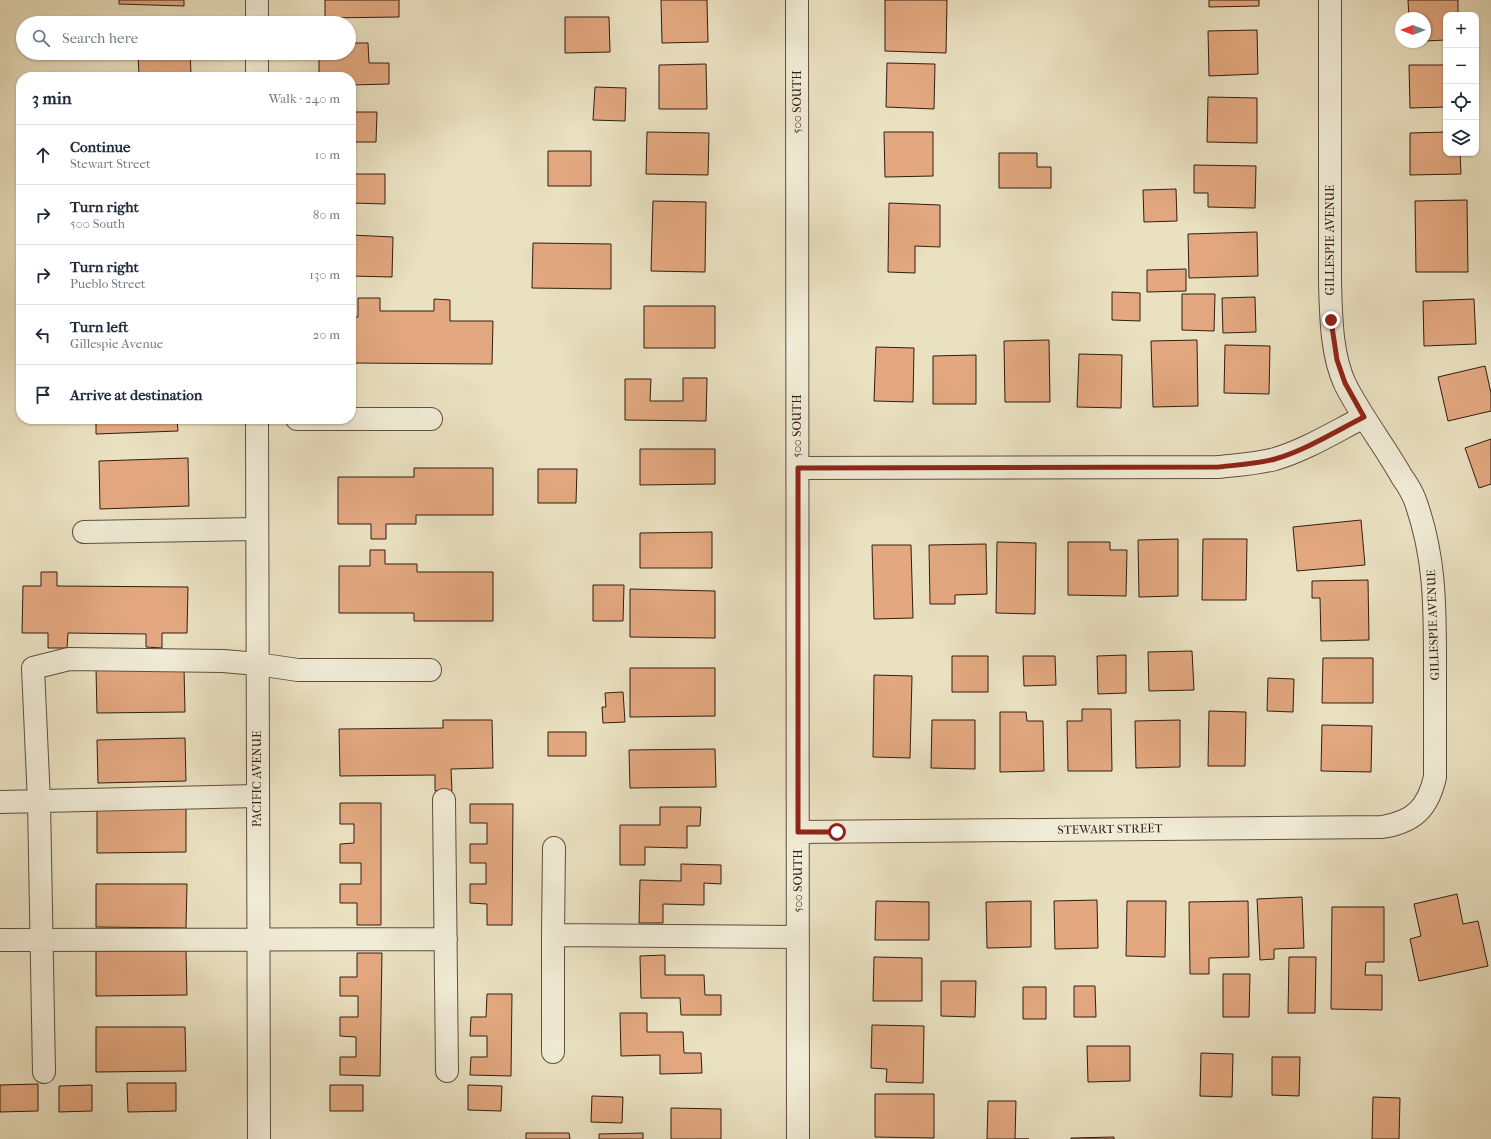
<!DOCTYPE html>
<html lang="en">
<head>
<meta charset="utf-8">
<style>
	:root { --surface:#fff; --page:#f2f2f3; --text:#1f2937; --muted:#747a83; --line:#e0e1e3 }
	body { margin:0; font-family:"IM FELL French Canon",serif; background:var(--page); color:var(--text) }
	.controls { position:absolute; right:12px; top:12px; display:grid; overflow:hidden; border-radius:8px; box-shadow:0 1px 3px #0004 }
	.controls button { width:36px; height:36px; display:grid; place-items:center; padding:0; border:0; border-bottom:1px solid var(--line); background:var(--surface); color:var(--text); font:20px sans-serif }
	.compass { position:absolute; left:1395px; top:12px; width:36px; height:36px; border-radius:50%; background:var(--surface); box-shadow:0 1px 3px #0004; rotate:270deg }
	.stop { position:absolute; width:12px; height:12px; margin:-9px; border:3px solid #8f2418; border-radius:50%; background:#fff }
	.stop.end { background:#8f2418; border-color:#fff; box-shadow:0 1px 4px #0008 }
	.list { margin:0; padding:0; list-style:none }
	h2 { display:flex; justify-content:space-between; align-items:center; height:52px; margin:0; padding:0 16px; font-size:17px }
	h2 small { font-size:13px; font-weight:400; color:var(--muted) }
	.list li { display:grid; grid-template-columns:26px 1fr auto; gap:12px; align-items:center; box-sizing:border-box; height:60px; padding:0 16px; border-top:1px solid var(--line) }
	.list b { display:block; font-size:15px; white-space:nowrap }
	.list p { margin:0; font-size:13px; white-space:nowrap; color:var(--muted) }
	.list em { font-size:13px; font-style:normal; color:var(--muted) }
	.icon { flex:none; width:22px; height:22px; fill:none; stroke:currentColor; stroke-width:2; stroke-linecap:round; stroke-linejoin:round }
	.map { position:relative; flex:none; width:1491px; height:1139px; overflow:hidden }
	.search { position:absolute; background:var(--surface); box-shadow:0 1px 3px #0004; left:16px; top:16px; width:340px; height:44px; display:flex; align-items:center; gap:10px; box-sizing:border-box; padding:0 14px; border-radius:22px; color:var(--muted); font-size:15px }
	.panel { position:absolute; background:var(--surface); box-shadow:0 1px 3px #0004; left:16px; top:72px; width:340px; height:352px; border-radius:16px }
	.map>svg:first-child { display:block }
	.building { fill:#e3a880; stroke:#321d11 }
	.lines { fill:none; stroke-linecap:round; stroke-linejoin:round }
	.minor-casing { stroke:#604e3d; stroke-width:24 }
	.minor { stroke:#f1ecd7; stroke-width:22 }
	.route { stroke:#8f2418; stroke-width:5 }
	.labels { text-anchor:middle; stroke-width:3; stroke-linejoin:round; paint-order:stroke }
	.street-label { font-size:12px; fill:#321d11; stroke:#f1ecd7 }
</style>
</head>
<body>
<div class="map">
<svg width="1491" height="1139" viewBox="0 0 1491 1139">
	<rect width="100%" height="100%" fill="#eae1c1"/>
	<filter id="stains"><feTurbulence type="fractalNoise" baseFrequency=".005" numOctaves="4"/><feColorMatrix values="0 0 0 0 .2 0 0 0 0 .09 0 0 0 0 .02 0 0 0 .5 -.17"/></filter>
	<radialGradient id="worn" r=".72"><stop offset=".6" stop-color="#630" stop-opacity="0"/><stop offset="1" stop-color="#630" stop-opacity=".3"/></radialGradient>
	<path class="building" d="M 119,0 L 184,0 L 184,6 L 119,4 Z
		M 325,0 L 399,0 L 399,17 L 325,18 Z
		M 661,0 L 707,0 L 708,42 L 662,43 Z
		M 885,0 L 947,0 L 946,53 L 885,51 Z
		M 1209,0 L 1259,0 L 1259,6 L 1209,7 Z
		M 1408,0 L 1458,0 L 1458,15 L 1446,15 L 1446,40 L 1425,41 L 1425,18 L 1409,18 Z
		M 565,17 L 609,17 L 610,52 L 565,53 Z
		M 1257,30 L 1258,74 L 1209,76 L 1208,31 Z
		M 349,43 L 368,43 L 369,63 L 389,63 L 389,84 L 351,85 L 351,77 L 319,77 L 319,53 L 349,53 Z
		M 138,53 L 190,53 L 191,74 L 139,75 Z
		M 887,63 L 935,64 L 934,109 L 886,107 Z
		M 706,64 L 707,109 L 659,109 L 659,65 Z
		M 1409,65 L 1446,65 L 1446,107 L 1410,108 Z
		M 595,87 L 626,88 L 625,121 L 593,120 Z
		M 1208,97 L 1257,98 L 1257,143 L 1207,142 Z
		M 351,112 L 377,112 L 376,142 L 351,142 Z
		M 647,132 L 709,133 L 708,175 L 646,174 Z
		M 884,132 L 933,132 L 933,176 L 885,177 Z
		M 1446,132 L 1446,153 L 1460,153 L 1461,174 L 1410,175 L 1410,133 Z
		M 548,151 L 591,151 L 591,186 L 548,186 Z
		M 999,153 L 1037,153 L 1037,167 L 1051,167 L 1051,188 L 999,188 Z
		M 1194,165 L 1256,166 L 1255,208 L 1208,207 L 1208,193 L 1194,193 Z
		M 351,174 L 385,174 L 385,204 L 351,203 Z
		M 1176,189 L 1177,221 L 1144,222 L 1143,190 Z
		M 1467,200 L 1468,272 L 1416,272 L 1415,201 Z
		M 653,201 L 706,202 L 705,272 L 651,271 Z
		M 889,203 L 940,205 L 940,247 L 915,246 L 915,273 L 888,272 Z
		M 1257,232 L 1258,276 L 1189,278 L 1188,234 Z
		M 351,235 L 393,237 L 392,277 L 351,276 Z
		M 533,243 L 611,244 L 611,289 L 532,288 Z
		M 1186,269 L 1186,291 L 1147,292 L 1147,270 Z
		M 1112,292 L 1140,293 L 1140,321 L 1112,320 Z
		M 1182,294 L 1215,294 L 1214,331 L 1182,330 Z
		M 1255,297 L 1256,332 L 1223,333 L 1222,298 Z
		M 358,298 L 380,298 L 380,311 L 434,311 L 434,299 L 450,300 L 450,321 L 493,321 L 492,364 L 351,363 L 351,317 L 358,317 Z
		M 1474,299 L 1476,344 L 1424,346 L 1423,301 Z
		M 644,306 L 715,306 L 715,348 L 644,348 Z
		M 1049,340 L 1050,402 L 1005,402 L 1004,341 Z
		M 1197,340 L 1198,406 L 1153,407 L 1151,341 Z
		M 1225,345 L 1270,346 L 1269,394 L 1224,393 Z
		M 876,347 L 914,348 L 913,402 L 874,401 Z
		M 1079,354 L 1122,355 L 1121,408 L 1077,407 Z
		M 976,355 L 976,404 L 933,404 L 933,356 Z
		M 1485,366 L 1491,393 L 1491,411 L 1448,421 L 1438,377 Z
		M 683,378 L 707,378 L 706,421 L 625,420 L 625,379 L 651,379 L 650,401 L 683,401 Z
		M 96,419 L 177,419 L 178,431 L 96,434 Z
		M 1491,439 L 1491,484 L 1479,488 L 1465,448 Z
		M 640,449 L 715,449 L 715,484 L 640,485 Z
		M 188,458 L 189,506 L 100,509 L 99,461 Z
		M 414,468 L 493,468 L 493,515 L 416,515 L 416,524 L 386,524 L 386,539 L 371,539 L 371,524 L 338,524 L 338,477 L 414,477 Z
		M 538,469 L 577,469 L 576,503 L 538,503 Z
		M 1361,520 L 1365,565 L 1297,571 L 1293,527 Z
		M 712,532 L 712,568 L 640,568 L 640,533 Z
		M 1178,539 L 1178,596 L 1139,597 L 1138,540 Z
		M 1203,539 L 1247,539 L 1246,600 L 1202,600 Z
		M 997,542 L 1036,543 L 1035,614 L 996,613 Z
		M 1068,542 L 1110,542 L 1110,550 L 1127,550 L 1126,596 L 1068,595 Z
		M 986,544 L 987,594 L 955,595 L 955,604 L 930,604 L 929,545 Z
		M 872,545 L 911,545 L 913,618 L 874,619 Z
		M 370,550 L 385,550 L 385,564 L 417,564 L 417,572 L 493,572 L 493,621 L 414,621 L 414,613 L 339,613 L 339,566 L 370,566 Z
		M 41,572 L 57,572 L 57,586 L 188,587 L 187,633 L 162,633 L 162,648 L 146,647 L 146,634 L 68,633 L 67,648 L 48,648 L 48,633 L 22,633 L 23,586 L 41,586 Z
		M 1368,580 L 1369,640 L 1321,641 L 1320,598 L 1312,598 L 1312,581 Z
		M 593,585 L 624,585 L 623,621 L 593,621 Z
		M 630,589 L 715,591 L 715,638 L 630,637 Z
		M 1192,651 L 1194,690 L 1149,691 L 1148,652 Z
		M 1126,655 L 1126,693 L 1098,694 L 1097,656 Z
		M 952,656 L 988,656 L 988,692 L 952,692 Z
		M 1023,656 L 1055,656 L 1056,685 L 1024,686 Z
		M 1323,658 L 1373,658 L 1373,703 L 1322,703 Z
		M 184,668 L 185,712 L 97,713 L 96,669 Z
		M 630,668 L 715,668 L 715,716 L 630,717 Z
		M 874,675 L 912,676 L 910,758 L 873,757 Z
		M 1268,678 L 1294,679 L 1293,712 L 1267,711 Z
		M 623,692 L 625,722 L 603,723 L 602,707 L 606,707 L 605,693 Z
		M 1082,709 L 1111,709 L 1112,771 L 1068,771 L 1067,721 L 1082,721 Z
		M 1209,711 L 1246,712 L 1245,766 L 1208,766 Z
		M 1000,712 L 1026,712 L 1027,721 L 1043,721 L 1044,771 L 1000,772 Z
		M 443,720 L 492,720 L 493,768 L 451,769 L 452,791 L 435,791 L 435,775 L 340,776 L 339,729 L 443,728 Z
		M 932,720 L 975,720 L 975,769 L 931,768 Z
		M 1180,720 L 1180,767 L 1136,768 L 1135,721 Z
		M 1322,725 L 1372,726 L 1371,772 L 1321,771 Z
		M 548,732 L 586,732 L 586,756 L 548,756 Z
		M 185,738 L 186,781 L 98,783 L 97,740 Z
		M 715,749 L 716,787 L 630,788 L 629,750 Z
		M 340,803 L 381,803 L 381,925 L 357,925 L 357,903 L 340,903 L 340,884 L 361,884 L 361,863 L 340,863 L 340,844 L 354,843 L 354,824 L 340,824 Z
		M 470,804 L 513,804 L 512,925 L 487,925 L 487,904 L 470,903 L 470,884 L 486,884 L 486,863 L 470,863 L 470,844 L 487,844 L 487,823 L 470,823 Z
		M 660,807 L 701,807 L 700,826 L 687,826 L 687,848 L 645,847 L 645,865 L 620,865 L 620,825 L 660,825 Z
		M 186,808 L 186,852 L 97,853 L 97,809 Z
		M 681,864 L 721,865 L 721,884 L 704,883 L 704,905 L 663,904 L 663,923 L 639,923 L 640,880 L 681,881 Z
		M 96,884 L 187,884 L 186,928 L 96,927 Z
		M 1457,894 L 1463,924 L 1478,921 L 1488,966 L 1419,981 L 1410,939 L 1421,936 L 1414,904 Z
		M 1302,897 L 1304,948 L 1274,949 L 1274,959 L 1260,960 L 1257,899 Z
		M 1097,900 L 1098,948 L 1055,949 L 1054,901 Z
		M 876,901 L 929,902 L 929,940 L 875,940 Z
		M 1031,901 L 1031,947 L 987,948 L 986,902 Z
		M 1127,901 L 1166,901 L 1165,957 L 1126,956 Z
		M 1248,901 L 1249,957 L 1209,958 L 1209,974 L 1190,974 L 1189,902 Z
		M 1332,907 L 1384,907 L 1384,962 L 1366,962 L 1365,975 L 1382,975 L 1382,1010 L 1331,1009 Z
		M 96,951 L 186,951 L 187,995 L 96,996 Z
		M 357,953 L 382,953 L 380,1076 L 340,1075 L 340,1057 L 356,1057 L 356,1037 L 340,1036 L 340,1017 L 358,1017 L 358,996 L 340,996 L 340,977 L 357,977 Z
		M 665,955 L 665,975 L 704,975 L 705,995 L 721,995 L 721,1015 L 681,1015 L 680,998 L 641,998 L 640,956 Z
		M 874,957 L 922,958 L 922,1001 L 873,1001 Z
		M 1289,957 L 1316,957 L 1315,1013 L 1288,1013 Z
		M 1223,974 L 1250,974 L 1249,1017 L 1223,1017 Z
		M 941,981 L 976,981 L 975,1017 L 941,1016 Z
		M 1074,986 L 1095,986 L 1096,1017 L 1074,1017 Z
		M 1023,987 L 1046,987 L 1046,1019 L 1023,1019 Z
		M 487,994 L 512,994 L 511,1076 L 470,1075 L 471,1057 L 487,1057 L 487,1036 L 470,1036 L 471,1017 L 486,1017 Z
		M 620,1013 L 647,1013 L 647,1032 L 683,1032 L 684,1053 L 701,1053 L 702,1073 L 660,1074 L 660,1055 L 621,1056 Z
		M 872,1025 L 924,1026 L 923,1083 L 886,1082 L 887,1069 L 871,1068 Z
		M 96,1027 L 185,1027 L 186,1071 L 96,1072 Z
		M 1087,1046 L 1130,1046 L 1130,1081 L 1088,1082 Z
		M 1201,1053 L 1233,1054 L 1232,1097 L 1200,1096 Z
		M 1272,1057 L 1300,1057 L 1299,1096 L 1272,1095 Z
		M 127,1083 L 176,1083 L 176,1111 L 128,1112 Z
		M 38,1084 L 38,1111 L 0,1112 L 0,1085 Z
		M 92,1085 L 92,1111 L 59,1112 L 59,1086 Z
		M 330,1085 L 363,1085 L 363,1111 L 330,1111 Z
		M 468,1085 L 502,1086 L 501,1111 L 468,1110 Z
		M 875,1094 L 934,1094 L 934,1138 L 875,1137 Z
		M 592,1096 L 623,1097 L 622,1123 L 591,1122 Z
		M 1373,1097 L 1400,1098 L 1399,1139 L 1372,1139 Z
		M 988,1101 L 1016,1101 L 1015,1139 L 1029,1139 L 987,1139 Z
		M 671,1108 L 721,1109 L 721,1139 L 671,1139 Z
		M 526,1133 L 569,1133 L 570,1139 L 526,1139 Z
		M 643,1133 L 643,1139 L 599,1139 L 599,1134 Z
		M 1114,1137 L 1114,1139 L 1071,1139 L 1071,1138 Z"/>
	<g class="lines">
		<g class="minor-casing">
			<path id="minor" d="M 257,0 L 257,23
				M 797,0 L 798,1139
				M 257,53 L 257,77
				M 257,419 L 259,1139
				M 297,419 L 431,419
				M 798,468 L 1218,467 C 1237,465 1256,464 1275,459 C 1306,450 1336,431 1364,417
				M 84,532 L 257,529
				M 444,800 L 447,1071
				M 0,802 L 257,796
				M 798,832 L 1382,827 C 1414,822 1428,808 1435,777 C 1435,738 1435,700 1435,662 C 1435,605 1435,555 1415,500 C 1412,492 1407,484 1402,477 C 1384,445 1361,416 1345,384 C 1331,354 1331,314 1330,282 L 1330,0
				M 554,848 L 553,935 L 798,937
				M 0,940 L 446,939
				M 553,1052 L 553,935
				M 44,1072 L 39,802 L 33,668 L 69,659 L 223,661 L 257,664 L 298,670 L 430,670"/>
		</g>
		<use href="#minor" class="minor"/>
	</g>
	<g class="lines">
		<path class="route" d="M 837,832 L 798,832 L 798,468 L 1218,467 C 1237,465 1256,464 1275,459 C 1306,450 1336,431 1364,417 L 1345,383 L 1337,360 L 1331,320"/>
	</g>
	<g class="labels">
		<g class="street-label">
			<text transform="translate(797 102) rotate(-90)" y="4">500 SOUTH</text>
			<text transform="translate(1330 240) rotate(-90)" y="4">GILLESPIE AVENUE</text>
			<text transform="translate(797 426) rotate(-90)" y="4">500 SOUTH</text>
			<text transform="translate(1433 625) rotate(-92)" y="4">GILLESPIE AVENUE</text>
			<text transform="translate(257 779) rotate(-90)" y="4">PACIFIC AVENUE</text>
			<text transform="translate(1110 829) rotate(-1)" y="4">STEWART STREET</text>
			<text transform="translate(798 881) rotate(-90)" y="4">500 SOUTH</text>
		</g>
	</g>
	<rect width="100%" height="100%" filter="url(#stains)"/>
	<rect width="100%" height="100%" fill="url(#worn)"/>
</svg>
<div class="controls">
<button>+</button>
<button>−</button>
<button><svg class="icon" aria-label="locate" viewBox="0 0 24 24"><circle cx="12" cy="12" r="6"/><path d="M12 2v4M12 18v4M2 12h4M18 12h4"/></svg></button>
<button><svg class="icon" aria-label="layers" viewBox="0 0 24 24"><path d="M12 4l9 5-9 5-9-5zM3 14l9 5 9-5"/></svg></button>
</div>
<svg class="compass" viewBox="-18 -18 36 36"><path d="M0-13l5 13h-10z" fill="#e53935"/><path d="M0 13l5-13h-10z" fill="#747a83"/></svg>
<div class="stop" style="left:837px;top:832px"></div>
<div class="stop end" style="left:1331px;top:320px"></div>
<div class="search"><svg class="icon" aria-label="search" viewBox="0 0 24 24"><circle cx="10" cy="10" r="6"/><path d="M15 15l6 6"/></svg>Search here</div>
<section class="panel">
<h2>3 min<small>Walk · 240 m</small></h2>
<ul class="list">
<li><svg class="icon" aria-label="ahead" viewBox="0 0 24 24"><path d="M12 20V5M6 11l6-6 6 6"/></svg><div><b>Continue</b><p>Stewart Street</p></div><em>10 m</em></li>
<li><svg class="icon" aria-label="right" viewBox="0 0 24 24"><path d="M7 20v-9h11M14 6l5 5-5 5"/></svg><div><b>Turn right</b><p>500 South</p></div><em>80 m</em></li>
<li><svg class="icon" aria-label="right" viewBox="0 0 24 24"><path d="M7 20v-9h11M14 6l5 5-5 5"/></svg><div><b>Turn right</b><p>Pueblo Street</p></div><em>130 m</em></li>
<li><svg class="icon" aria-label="left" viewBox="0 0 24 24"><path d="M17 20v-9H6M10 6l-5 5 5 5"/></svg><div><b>Turn left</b><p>Gillespie Avenue</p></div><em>20 m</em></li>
<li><svg class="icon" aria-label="arrive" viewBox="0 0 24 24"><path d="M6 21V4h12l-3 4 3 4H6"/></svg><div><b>Arrive at destination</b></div></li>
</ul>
</section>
</div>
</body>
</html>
